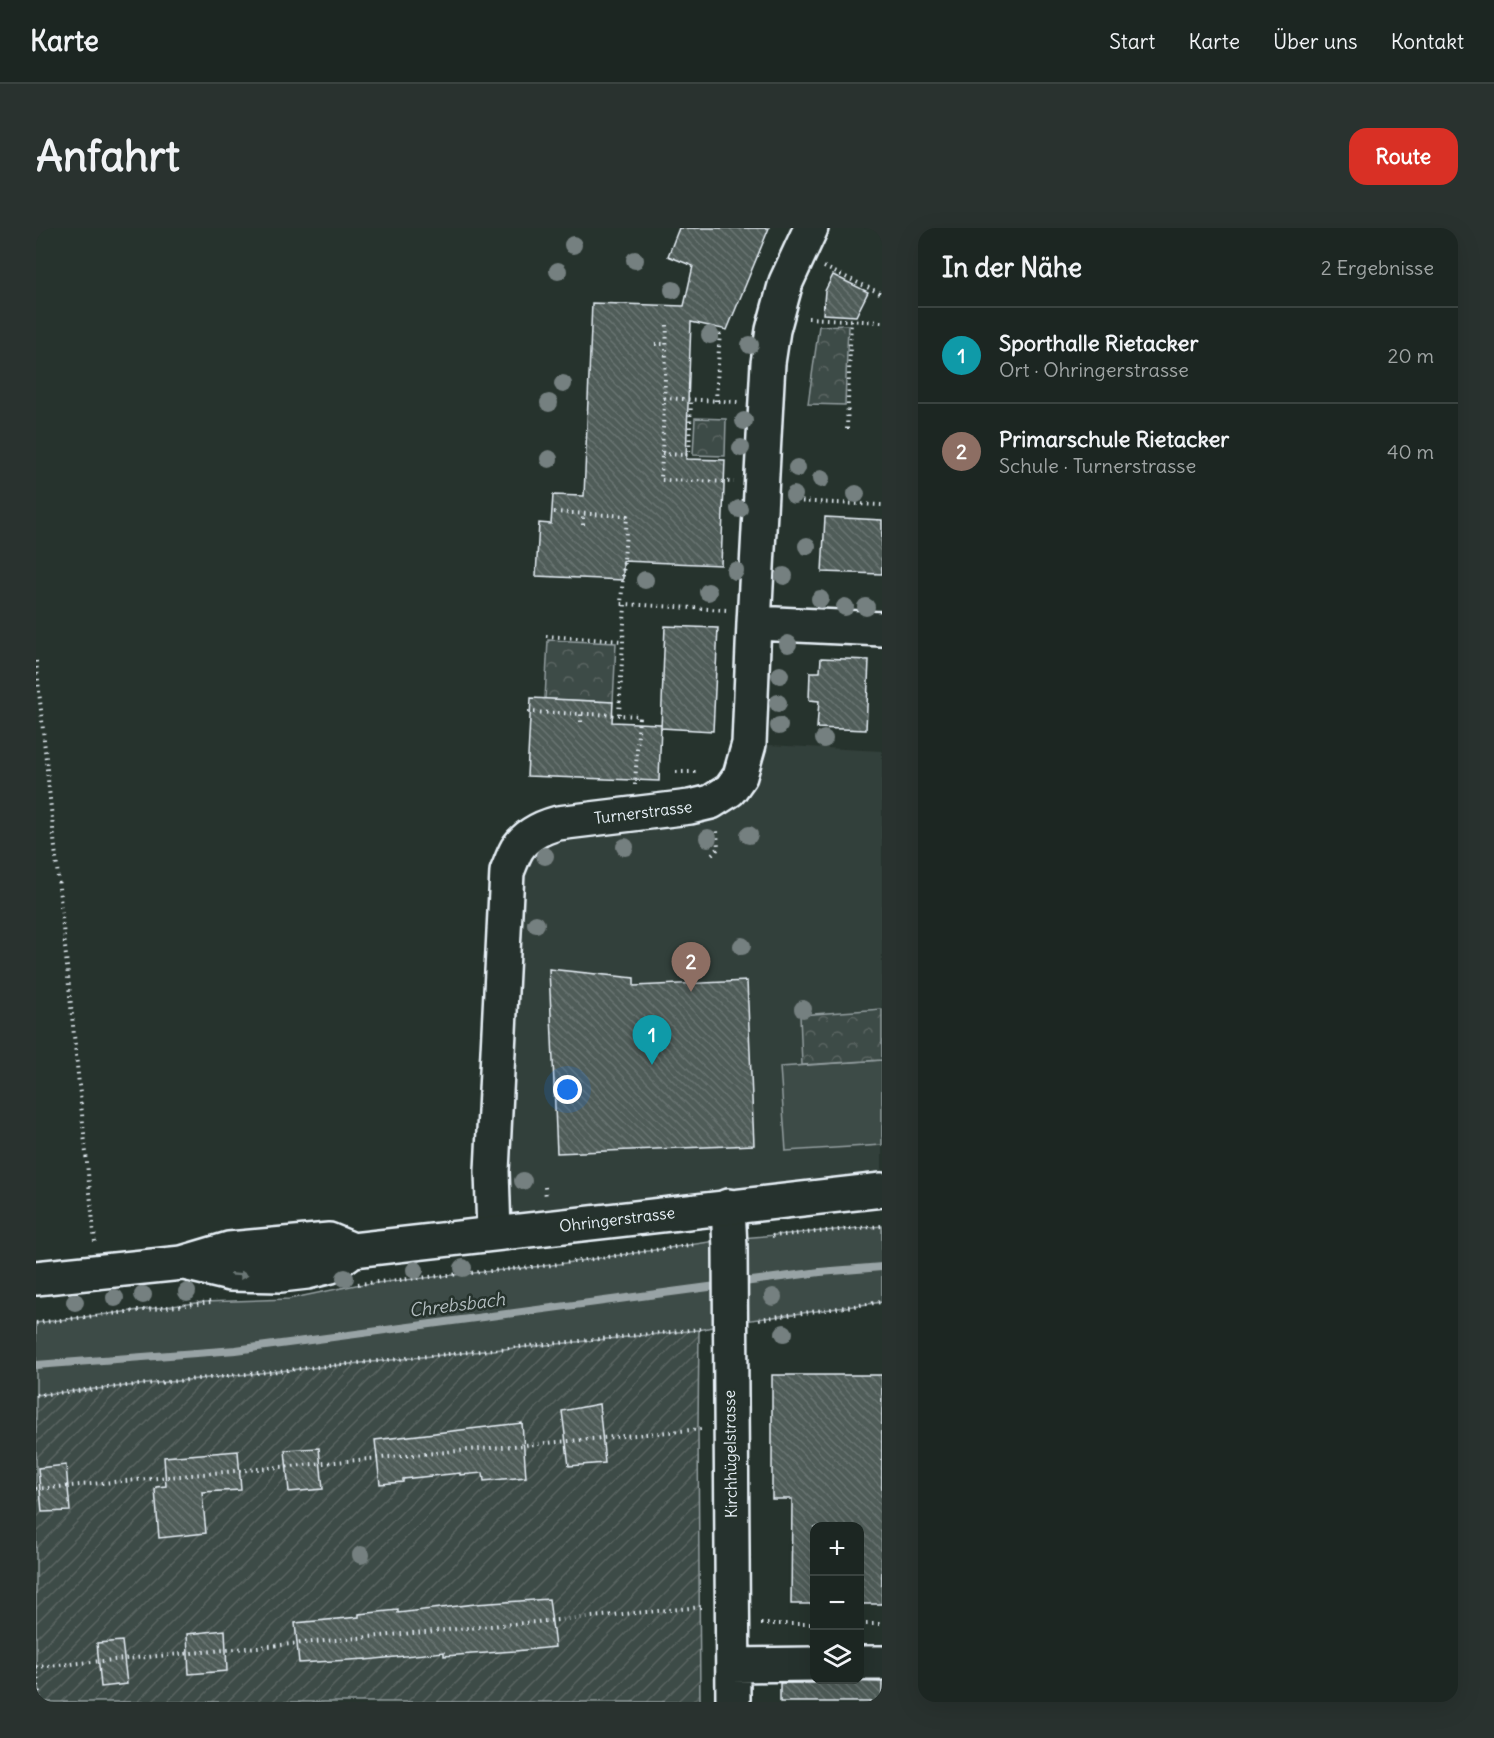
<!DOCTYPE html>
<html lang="de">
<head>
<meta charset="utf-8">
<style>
	:root { --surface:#1c2622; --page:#29322f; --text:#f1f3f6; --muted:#a0a5a5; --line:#3a4340; --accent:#d93025 }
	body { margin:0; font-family:Delius,sans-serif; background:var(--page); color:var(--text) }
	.controls { position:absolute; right:18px; bottom:18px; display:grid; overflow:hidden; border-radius:12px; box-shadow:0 6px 24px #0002 }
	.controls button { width:54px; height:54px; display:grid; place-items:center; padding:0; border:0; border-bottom:2px solid var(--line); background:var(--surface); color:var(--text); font:30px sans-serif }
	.you { position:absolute; left:532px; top:862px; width:21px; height:21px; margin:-15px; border:4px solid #fff; border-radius:50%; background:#1a73e8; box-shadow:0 0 0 9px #1a73e833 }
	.badge { display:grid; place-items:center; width:39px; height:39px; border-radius:50%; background:var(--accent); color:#fff; font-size:20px; font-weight:700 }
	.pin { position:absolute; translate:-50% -50px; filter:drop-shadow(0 2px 3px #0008) }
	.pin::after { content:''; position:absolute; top:32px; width:21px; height:18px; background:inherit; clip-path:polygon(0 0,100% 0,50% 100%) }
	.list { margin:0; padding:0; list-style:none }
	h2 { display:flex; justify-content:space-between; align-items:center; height:78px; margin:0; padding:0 24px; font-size:26px }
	h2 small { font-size:20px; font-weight:400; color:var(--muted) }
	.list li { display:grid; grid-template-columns:39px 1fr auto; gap:18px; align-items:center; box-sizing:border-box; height:96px; padding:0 24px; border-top:2px solid var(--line) }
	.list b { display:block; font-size:22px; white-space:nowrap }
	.list p { margin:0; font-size:20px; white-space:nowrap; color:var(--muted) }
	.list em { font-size:20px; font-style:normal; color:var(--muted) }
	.icon { flex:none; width:33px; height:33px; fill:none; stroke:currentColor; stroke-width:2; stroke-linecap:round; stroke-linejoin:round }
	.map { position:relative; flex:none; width:846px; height:1474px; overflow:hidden; border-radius:18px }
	header { display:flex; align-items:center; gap:36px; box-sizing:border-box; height:84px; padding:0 30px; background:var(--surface); border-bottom:2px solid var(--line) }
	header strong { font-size:28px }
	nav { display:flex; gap:33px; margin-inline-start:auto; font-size:21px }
	.intro { display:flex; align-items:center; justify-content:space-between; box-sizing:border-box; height:144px; padding:0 36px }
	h1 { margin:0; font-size:42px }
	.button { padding:15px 27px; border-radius:18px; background:var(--accent); color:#fff; font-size:21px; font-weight:700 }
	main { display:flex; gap:36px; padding:0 36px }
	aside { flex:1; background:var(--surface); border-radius:18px; box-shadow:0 6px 24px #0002 }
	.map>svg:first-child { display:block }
	.built { fill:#333f3a }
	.grass { fill:#3e4b47; stroke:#939ea0; stroke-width:1.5 }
	.forest { fill:url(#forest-crowns); stroke:#939ea0; stroke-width:1.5 }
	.garden { fill:url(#garden-furrows); stroke:#939ea0; stroke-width:1.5 }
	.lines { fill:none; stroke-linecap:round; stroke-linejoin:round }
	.stream { stroke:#98a3a5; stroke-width:8 }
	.building { fill:url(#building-back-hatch); stroke:#e8f1f8; stroke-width:1.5 }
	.minor-casing { stroke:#e8f1f8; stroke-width:38 }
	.major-casing { stroke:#e8f1f8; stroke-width:38 }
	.path { stroke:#e8f1f8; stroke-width:4; stroke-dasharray:1.5 4.5; stroke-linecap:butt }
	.minor { stroke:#26332d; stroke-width:33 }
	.major { stroke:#26332d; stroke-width:33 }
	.tree { fill:#758080 }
	.oneway { fill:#6a7674 }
	.labels { text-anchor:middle; stroke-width:5; stroke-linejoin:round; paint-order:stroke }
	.street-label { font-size:16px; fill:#e8f1f8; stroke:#26332d }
	.water-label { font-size:18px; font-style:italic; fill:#b3bdc0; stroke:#26332d }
</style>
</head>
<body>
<header>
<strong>Karte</strong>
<nav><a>Start</a><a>Karte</a><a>Über uns</a><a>Kontakt</a></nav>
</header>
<div class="intro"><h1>Anfahrt</h1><a class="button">Route</a></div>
<main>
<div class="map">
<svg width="846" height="1474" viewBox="0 0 846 1474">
	<defs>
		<pattern id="forest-crowns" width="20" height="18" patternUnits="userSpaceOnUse" patternTransform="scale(1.5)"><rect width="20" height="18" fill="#3e4b47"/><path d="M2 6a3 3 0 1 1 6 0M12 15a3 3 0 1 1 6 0" fill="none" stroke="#5a6562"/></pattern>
		<pattern id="garden-furrows" width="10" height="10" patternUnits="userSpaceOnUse" patternTransform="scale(1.5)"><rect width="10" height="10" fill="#3e4b47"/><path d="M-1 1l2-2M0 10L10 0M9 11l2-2" fill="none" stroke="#5a6562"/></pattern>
		<pattern id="building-back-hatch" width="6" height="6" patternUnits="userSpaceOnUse" patternTransform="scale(1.5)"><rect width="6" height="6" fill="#505c59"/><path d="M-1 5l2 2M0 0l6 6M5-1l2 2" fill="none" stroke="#697472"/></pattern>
	</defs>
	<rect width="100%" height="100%" fill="#26332d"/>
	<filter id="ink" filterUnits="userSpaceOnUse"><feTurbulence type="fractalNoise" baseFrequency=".0167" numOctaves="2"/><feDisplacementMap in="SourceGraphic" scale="12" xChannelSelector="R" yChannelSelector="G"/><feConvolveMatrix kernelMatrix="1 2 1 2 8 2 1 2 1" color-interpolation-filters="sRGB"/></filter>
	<g filter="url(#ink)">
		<path class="built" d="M 713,516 L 846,523 L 846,962 L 458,1005 L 481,620 L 676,574 Z"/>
		<path class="grass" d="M 846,832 L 846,917 L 750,923 L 744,839 Z
			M 846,998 L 846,1074 L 694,1095 L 663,1102 L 0,1167 L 0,1095 L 168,1074 L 253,1071 L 320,1057 L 516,1037 L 694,1011 Z"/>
		<path class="forest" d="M 812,97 L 809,177 L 772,176 L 783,98 Z
			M 659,190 L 690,191 L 689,228 L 657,227 Z
			M 512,412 L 580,415 L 577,474 L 509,471 Z
			M 846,781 L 846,832 L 766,837 L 764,787 Z"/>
		<path class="garden" d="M 663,1102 L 662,1201 L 664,1474 L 4,1474 L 0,1437 L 0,1167 Z"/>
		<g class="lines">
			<path class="stream" d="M 700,1055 L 784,1044 L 846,1039
				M 0,1137 L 200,1122 L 688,1057"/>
		</g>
		<path class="building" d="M 643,0 L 733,0 L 691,102 L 655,94 L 650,231 L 689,232 L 685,337 L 587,333 L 587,352 L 500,348 L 503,295 L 515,296 L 517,267 L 548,268 L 556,75 L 648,78 L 657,38 L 632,28 Z
			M 797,47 L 832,64 L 820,88 L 787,86 L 789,63 Z
			M 789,289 L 846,292 L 846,346 L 786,344 Z
			M 629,398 L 682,400 L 677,503 L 625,500 Z
			M 785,430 L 833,432 L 830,502 L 781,500 L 783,473 L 773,472 L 774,444 L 784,444 Z
			M 495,470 L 577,474 L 576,494 L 625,496 L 623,553 L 491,548 Z
			M 513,741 L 598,750 L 598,758 L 711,753 L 718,917 L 521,925 Z
			M 736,1147 L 846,1147 L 846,1376 L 824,1376 L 824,1299 L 778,1299 L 778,1376 L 755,1376 L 756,1271 L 736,1271 Z
			M 563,1176 L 569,1235 L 533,1238 L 526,1183 Z
			M 486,1195 L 490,1249 L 448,1253 L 447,1245 L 424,1247 L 424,1245 L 367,1251 L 367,1254 L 344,1256 L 339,1212 Z
			M 283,1220 L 287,1261 L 253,1264 L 249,1222 Z
			M 202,1223 L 205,1262 L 166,1264 L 170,1305 L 123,1310 L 119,1262 L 120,1259 L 130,1258 L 128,1229 Z
			M 30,1237 L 34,1283 L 6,1284 L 2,1240 Z
			M 513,1371 L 519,1419 L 479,1423 L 408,1428 L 408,1424 L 330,1432 L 330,1431 L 263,1435 L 259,1395 L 323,1389 L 323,1386 L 362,1382 L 362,1385 L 439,1376 Z
			M 189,1402 L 191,1443 L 153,1446 L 151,1406 Z
			M 86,1413 L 91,1456 L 65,1459 L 61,1415 Z
			M 784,1453 L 846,1454 L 846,1474 L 744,1474 L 744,1455 L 778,1455 Z"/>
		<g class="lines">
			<g class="minor-casing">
				<path id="minor" d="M 718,395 L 846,401
					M 692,978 L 694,1020 L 697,1474
					M 458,1005 L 456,943 L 471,644 C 474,637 477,628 481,621 C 490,607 507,599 522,595 L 654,579 L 675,574 L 694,562 L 704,548 L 713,516 L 718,395 L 732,135 L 737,102 L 750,54 L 775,0
					M 824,1435 L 846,1435
					M 697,1437 L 778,1436"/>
			</g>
			<g class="major-casing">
				<path id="major" d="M 148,1035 L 194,1046 L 245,1047 L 271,1044 L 295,1038 L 317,1022
					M 0,1050 L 146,1035 L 193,1021 L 293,1012 L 317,1022 L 846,962"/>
			</g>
			<path class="path" d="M 788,39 L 846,66
				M 772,90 L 846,94
				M 631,97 L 625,252 L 698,254
				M 619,116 L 630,116
				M 628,170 L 702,174
				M 680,173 L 684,102
				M 811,201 L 815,92
				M 626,226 L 653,227 L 655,172
				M 754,273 L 846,277
				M 518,284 L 591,288 L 585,376 L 589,376
				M 547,297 L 547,286
				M 510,408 L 586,413
				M 0,433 L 59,1014
				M 492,484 L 583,487
				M 545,494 L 545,485
				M 640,544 L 663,544
				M 599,557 L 603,488 L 583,487 L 589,376 L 691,382
				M 676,626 L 682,621 L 681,602
				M 509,959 L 510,970
				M 736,1008 L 846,998
				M 322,1056 L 516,1037 L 660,1016
				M 723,1091 L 846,1074
				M 0,1095 L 175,1074
				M 0,1167 L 665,1101
				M 0,1261 L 666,1201
				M 725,1396 L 778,1396
				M 824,1396 L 846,1396
				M 0,1439 L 666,1379
				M 0,1439 L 4,1474"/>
			<use href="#minor" class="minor"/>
			<use href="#major" class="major"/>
		</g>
		<g class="tree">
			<circle cx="537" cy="17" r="9"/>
			<circle cx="599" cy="32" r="9"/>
			<circle cx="522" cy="43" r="9"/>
			<circle cx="637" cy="62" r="9"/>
			<circle cx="674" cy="107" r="9"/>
			<circle cx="714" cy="117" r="9"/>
			<circle cx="527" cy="156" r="9"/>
			<circle cx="513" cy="175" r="9"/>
			<circle cx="708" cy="193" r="9"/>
			<circle cx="705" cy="220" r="9"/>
			<circle cx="513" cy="231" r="9"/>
			<circle cx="761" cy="240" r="9"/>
			<circle cx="785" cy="251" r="9"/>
			<circle cx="820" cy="266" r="9"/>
			<circle cx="758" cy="267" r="9"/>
			<circle cx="703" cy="281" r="9"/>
			<circle cx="771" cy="318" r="9"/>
			<circle cx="699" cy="343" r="9"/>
			<circle cx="748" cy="348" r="9"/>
			<circle cx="609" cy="352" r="9"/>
			<circle cx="672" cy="364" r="9"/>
			<circle cx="784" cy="371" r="9"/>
			<circle cx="809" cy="379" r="9"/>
			<circle cx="830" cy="379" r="9"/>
			<circle cx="752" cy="416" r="9"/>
			<circle cx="744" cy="447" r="9"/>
			<circle cx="742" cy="475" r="9"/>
			<circle cx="743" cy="498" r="9"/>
			<circle cx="788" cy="511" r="9"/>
			<circle cx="713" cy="607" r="9"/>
			<circle cx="672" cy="610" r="9"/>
			<circle cx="589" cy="619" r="9"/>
			<circle cx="509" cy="628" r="9"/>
			<circle cx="500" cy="696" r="9"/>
			<circle cx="706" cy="718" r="9"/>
			<circle cx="767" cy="781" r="9"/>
			<circle cx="487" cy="953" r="9"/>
			<circle cx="427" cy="1040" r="9"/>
			<circle cx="379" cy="1042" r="9"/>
			<circle cx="309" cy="1050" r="9"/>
			<circle cx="151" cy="1064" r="9"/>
			<circle cx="107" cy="1067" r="9"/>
			<circle cx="737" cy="1069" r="9"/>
			<circle cx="79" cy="1070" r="9"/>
			<circle cx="39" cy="1074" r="9"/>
			<circle cx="748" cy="1105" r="9"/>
			<circle cx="325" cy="1327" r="9"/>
		</g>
		<defs><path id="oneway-solid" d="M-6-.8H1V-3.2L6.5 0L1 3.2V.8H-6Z" transform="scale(1.5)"/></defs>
		<use class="oneway" href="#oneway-solid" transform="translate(203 1047) rotate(5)"/>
	</g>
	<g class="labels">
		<g class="street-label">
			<text transform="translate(607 584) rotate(-7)" y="6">Turnerstrasse</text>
			<text transform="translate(581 991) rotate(-7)" y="6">Ohringerstrasse</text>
			<text transform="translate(694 1226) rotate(-91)" y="6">Kirchhügelstrasse</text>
		</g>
		<g class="water-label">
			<text transform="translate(421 1077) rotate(-7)" y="6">Chrebsbach</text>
		</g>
	</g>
</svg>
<div class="controls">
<button>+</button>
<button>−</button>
<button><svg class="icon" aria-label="layers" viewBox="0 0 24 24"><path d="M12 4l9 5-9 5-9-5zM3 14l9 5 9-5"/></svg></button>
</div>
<div class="you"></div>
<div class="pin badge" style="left:616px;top:837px;background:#0f9aa8">1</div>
<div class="pin badge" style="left:655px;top:764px;background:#8d6e63">2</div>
</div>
<aside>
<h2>In der Nähe<small>2 Ergebnisse</small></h2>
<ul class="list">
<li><span class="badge" style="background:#0f9aa8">1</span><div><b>Sporthalle Rietacker</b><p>Ort · Ohringerstrasse</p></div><em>20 m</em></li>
<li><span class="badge" style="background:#8d6e63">2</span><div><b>Primarschule Rietacker</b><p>Schule · Turnerstrasse</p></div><em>40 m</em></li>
</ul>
</aside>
</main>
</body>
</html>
